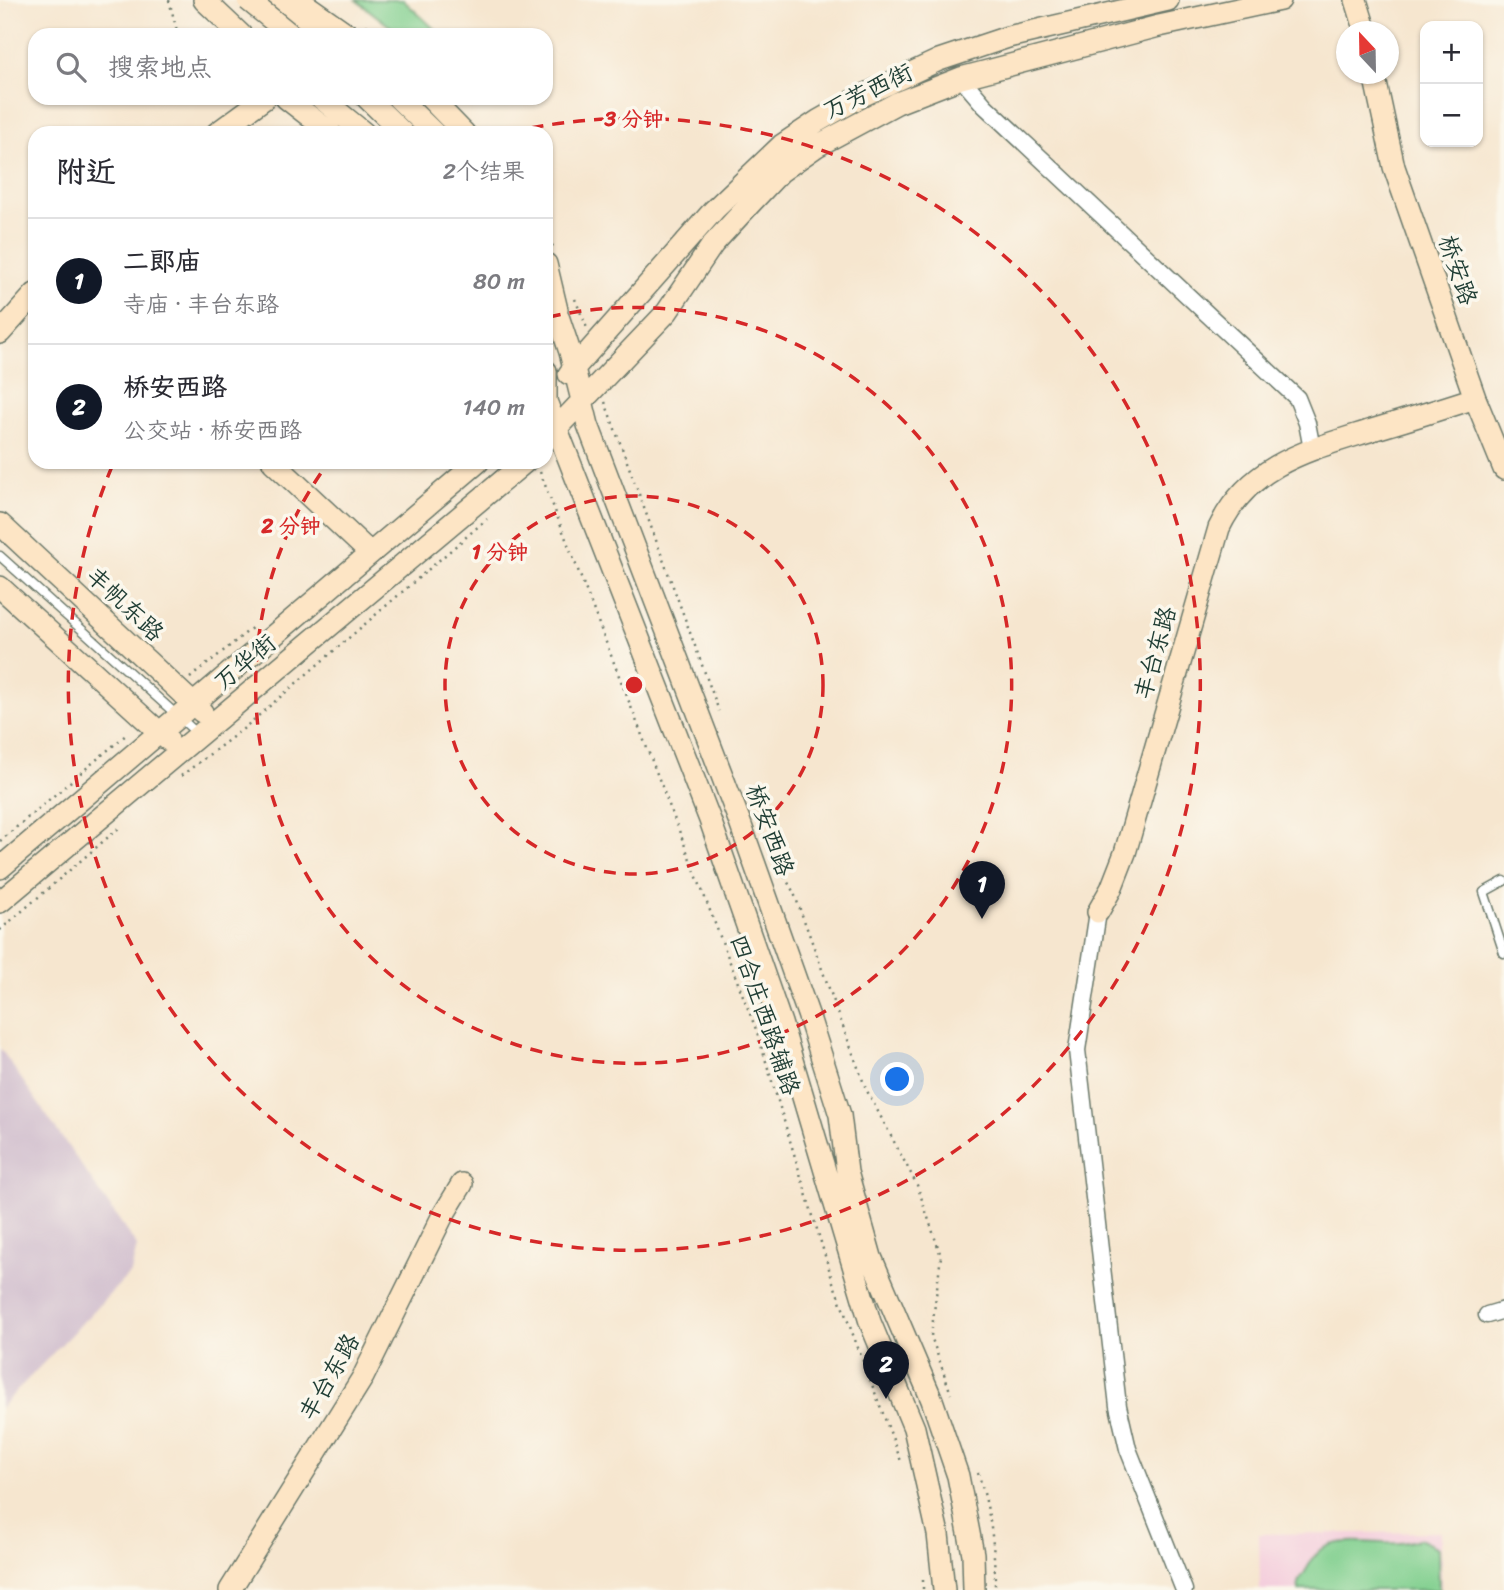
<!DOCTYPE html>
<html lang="zh">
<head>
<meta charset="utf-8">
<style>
	:root { --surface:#fff; --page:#f7f7f7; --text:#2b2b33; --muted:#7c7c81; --line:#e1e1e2; --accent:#111827 }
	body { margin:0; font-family:Sriracha,"LXGW WenKai TC",sans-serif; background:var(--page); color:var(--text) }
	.controls { position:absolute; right:21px; top:21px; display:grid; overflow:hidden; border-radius:14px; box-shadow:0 2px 5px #0004 }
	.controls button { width:63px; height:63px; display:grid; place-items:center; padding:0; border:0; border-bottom:2px solid var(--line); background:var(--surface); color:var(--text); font:35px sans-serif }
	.compass { position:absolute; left:1336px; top:21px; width:63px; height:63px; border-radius:50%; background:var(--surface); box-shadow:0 2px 5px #0004; rotate:338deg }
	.you { position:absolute; left:898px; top:1080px; width:24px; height:24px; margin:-18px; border:5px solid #fff; border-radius:50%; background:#1a73e8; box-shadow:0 0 0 10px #1a73e833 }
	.badge { display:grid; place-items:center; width:46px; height:46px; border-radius:50%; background:var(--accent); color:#fff; font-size:23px; font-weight:700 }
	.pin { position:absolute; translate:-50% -58px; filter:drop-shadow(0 2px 4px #0008) }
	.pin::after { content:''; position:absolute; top:37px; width:24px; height:21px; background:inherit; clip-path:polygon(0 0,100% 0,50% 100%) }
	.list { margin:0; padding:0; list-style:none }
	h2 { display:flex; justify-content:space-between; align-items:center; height:91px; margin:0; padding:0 28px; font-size:30px }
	h2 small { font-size:23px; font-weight:400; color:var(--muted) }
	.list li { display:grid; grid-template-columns:46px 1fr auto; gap:21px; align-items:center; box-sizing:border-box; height:126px; padding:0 28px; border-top:2px solid var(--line) }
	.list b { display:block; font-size:26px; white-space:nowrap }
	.list p { margin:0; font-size:23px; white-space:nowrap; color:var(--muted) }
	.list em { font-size:23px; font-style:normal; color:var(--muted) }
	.icon { flex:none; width:38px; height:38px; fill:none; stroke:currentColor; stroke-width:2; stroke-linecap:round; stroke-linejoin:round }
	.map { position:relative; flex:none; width:1504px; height:1590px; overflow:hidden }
	.search { position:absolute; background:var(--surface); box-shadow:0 2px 5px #0004; left:28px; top:28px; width:525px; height:77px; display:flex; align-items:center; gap:18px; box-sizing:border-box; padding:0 24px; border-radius:21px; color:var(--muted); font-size:26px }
	.panel { position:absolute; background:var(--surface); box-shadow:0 2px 5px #0004; left:28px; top:126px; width:525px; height:343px; border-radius:21px }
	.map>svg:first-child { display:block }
	.built { fill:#f4cfdd }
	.industrial { fill:#d0bdcd }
	.green { fill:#80cf8e; stroke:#508661; stroke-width:2 }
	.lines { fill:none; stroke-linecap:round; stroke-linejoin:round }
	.lane-casing { stroke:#6a786a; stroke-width:11 }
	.street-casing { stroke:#6a786a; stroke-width:19 }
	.secondary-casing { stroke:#6a786a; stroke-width:24 }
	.path { stroke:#6a786a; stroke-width:2.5; stroke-dasharray:2 5; stroke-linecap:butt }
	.lane { stroke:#fff; stroke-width:8 }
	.street { stroke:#fff; stroke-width:16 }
	.secondary { stroke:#fde5c5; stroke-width:21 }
	.secondary-bridge-casing { stroke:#6a786a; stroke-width:24; stroke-linecap:butt }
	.secondary-bridge { stroke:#fde5c5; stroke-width:21 }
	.ring { fill:none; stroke:#d62828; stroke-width:3.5; stroke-dasharray:12 9 }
	.labels { text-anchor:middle; stroke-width:7; stroke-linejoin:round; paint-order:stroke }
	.street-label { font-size:24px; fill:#1f3d34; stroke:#fbf7ec }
	.centre { fill:#d62828; stroke:#fbf7ec; stroke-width:3.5 }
	.ring-label { font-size:21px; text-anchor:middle; font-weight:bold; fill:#d62828; stroke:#fbf7ec; stroke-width:7; stroke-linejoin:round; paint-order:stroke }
</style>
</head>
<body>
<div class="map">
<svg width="1504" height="1590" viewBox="0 0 1504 1590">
	<rect width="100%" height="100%" fill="#fbf7ec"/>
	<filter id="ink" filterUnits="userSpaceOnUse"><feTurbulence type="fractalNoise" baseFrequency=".0143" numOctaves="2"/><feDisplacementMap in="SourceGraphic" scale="14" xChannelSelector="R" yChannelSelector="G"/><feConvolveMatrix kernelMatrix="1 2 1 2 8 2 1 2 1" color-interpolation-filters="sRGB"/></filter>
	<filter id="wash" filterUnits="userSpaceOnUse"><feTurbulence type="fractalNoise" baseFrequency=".00686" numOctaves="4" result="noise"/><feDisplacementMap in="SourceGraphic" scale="28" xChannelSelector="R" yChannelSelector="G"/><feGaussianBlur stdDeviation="1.57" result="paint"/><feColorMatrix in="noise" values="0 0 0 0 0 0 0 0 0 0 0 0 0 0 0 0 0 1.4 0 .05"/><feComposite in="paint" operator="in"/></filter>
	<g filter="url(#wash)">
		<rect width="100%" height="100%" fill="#f6e6cf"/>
		<path class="built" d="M 1441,1532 L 1441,1590 L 1260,1590 L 1259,1534 Z"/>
		<path class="industrial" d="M 0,1048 L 137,1246 L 131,1272 L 0,1408 Z"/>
		<path class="green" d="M 356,0 L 403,0 L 441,35 L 401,35 Z
			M 1419,1539 L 1438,1548 L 1439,1590 L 1299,1590 L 1298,1582 C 1306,1573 1313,1555 1320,1550 C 1347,1532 1387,1551 1419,1539 Z"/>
	</g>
	<g filter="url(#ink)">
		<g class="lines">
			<g class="lane-casing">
				<path id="lane" d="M 0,556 L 199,735
					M 1504,881 L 1484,892 L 1504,953"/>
			</g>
			<g class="street-casing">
				<path id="street" d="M 961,78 L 985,106 L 1297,398 L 1307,423 L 1312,449
					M 1098,912 L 1077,1050 L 1118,1406 L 1128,1449 L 1184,1590
					M 1487,1315 L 1504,1310"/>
			</g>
			<g class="secondary-casing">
				<path id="secondary" d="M 204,0 L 241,35
					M 278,0 L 321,35
					M 299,0 L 349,35
					M 1356,0 L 1366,32
					M 286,98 L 331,133
					M 321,98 L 364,133
					M 367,98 L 403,133
					M 398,98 L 434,133
					M 430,98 L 464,133
					M 217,133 L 265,98
					M 546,264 L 557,310
					M 546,296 L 559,319 L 570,352 L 588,425 L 739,820 L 808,1014 L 840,1115 L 847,1172 L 871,1257 L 932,1400 L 958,1476 L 973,1554 L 974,1590
					M 0,333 L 35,294
					M 546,371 L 546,401 L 710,820 L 781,1023 L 870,1322 L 914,1428 L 938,1534 L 944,1590
					M 569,374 L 714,210 L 782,145 L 818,121 L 862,96 L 939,60 L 1008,37 L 1168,0
					M 1475,398 L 1504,469
					M 546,439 L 667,312 L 713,244 L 749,205 L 780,172 L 817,146 L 897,103 L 961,78 L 1159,26 L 1280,0
					M 273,462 L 370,553
					M 0,524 L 202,712
					M 0,587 L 168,740
					M 0,868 L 478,462
					M 0,902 L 525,462
					M 1098,912 L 1111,889 L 1125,853 L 1219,528 C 1249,464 1309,450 1372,430 C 1406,420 1441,409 1475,398 L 1394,167 L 1374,74
					M 230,1590 L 363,1377 L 442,1217 L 462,1184"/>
			</g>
			<path class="path" d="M 169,0 L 178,35
				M 365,25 L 379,35
				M 546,232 L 553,247
				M 575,299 L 587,328
				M 605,402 L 719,711
				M 540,472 L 757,1032 L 833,1282 L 901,1461
				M 190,678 L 253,627
				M 181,776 L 243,729 L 487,519
				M 0,841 L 127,734
				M 771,852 L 794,893 L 866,1089 L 917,1185 L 941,1256 L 931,1336 L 951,1394
				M 0,930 L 120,827
				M 978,1473 C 991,1512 995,1549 995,1590
				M 923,1580 L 923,1590"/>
			<use href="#lane" class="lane"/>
			<use href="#street" class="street"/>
			<use href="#secondary" class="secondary"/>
			<g class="secondary-bridge-casing">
				<path id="secondary-bridge" d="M 248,0 L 291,35"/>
			</g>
			<use href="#secondary-bridge" class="secondary-bridge"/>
		</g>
	</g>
	<g class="ring">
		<circle cx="634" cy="685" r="189"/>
		<path d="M549 317A378 378 0 1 1 328 463"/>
		<path d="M511 132A566 566 0 1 1 113 464"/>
	</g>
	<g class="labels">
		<g class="street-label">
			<text transform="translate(868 91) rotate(-26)" y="8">万芳西街</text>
			<text transform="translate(1458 270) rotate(71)" y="8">桥安路</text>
			<text transform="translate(125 604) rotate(43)" y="8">丰帆东路</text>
			<text transform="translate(1155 653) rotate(-74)" y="8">丰台东路</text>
			<text transform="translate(245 662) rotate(-40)" y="8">万华街</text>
			<text transform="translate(770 830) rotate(70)" y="8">桥安西路</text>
			<text transform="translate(765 1015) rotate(71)" y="8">四合庄西路辅路</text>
			<text transform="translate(329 1377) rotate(-60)" y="8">丰台东路</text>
		</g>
	</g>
	<circle cx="634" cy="685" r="10" class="centre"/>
	<g class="ring-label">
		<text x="634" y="126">3 分钟</text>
		<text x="291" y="533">2 分钟</text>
		<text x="500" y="559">1 分钟</text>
	</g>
</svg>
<div class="controls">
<button>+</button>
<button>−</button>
</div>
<svg class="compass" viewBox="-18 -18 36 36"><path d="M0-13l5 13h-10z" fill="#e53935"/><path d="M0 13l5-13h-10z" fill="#7c7c81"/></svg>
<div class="you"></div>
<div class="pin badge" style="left:982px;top:919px">1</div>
<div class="pin badge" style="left:886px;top:1399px">2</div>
<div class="search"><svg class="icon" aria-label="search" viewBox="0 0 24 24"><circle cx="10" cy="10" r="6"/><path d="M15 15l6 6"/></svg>搜索地点</div>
<section class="panel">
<h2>附近<small>2个结果</small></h2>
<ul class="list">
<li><span class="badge">1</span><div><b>二郎庙</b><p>寺庙 · 丰台东路</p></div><em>80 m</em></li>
<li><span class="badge">2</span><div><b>桥安西路</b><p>公交站 · 桥安西路</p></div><em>140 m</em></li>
</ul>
</section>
</div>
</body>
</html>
